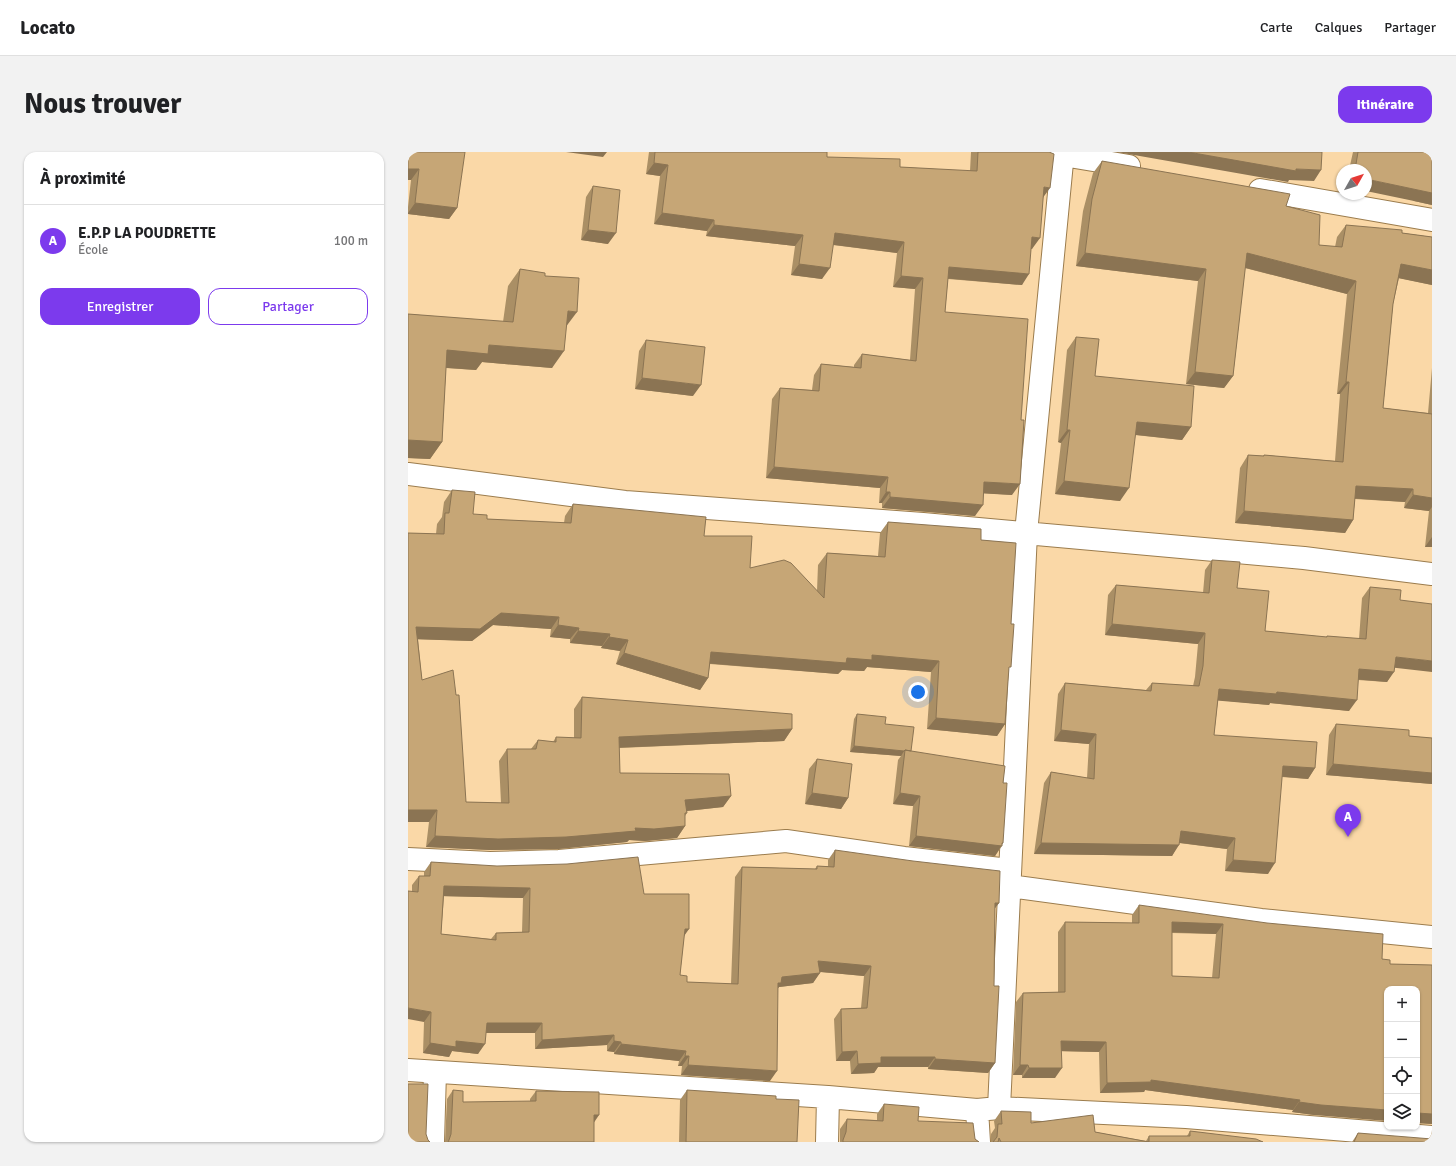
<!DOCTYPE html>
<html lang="fr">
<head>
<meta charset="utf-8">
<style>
	:root { --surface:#fff; --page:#f2f2f2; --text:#202124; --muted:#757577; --line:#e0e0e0; --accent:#7c3aed }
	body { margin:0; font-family:Signika,sans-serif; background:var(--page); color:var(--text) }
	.controls { position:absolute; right:12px; bottom:12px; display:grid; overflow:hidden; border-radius:8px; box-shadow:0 1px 3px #0004 }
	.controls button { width:36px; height:36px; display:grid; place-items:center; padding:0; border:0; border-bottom:1px solid var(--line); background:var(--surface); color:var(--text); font:20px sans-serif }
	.compass { position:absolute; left:928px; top:12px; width:36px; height:36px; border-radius:50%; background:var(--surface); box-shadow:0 1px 3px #0004; rotate:51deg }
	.you { position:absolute; left:510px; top:540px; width:14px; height:14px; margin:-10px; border:3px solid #fff; border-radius:50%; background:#1a73e8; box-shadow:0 0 0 6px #1a73e833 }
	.badge { display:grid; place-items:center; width:26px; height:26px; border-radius:50%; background:var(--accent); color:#fff; font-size:13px; font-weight:700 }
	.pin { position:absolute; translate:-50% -33px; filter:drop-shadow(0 1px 2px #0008) }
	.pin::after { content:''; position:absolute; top:21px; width:14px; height:12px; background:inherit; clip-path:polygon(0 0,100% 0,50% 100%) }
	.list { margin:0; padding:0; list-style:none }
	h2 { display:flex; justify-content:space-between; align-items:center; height:52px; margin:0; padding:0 16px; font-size:17px }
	h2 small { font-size:13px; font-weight:400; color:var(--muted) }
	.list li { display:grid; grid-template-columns:26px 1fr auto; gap:12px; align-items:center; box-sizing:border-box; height:72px; padding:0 16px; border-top:1px solid var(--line) }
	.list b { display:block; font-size:15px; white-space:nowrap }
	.list p { margin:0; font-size:13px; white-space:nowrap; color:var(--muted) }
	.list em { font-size:13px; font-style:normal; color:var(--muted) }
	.actions { display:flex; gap:8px; padding:12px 16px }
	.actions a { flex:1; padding:9px 0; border:1px solid var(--accent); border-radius:12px; text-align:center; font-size:14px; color:var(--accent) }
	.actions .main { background:var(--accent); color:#fff }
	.icon { flex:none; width:22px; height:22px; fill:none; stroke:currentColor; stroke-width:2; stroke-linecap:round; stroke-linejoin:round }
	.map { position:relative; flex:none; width:1024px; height:990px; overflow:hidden; border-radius:12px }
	header { display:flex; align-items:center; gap:24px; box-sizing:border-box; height:56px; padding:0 20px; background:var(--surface); border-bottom:1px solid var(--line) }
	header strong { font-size:19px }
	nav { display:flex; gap:22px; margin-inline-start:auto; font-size:14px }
	.intro { display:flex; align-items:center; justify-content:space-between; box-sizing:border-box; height:96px; padding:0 24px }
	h1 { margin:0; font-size:28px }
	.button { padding:10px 18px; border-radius:12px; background:var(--accent); color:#fff; font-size:14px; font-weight:700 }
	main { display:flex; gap:24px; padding:0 24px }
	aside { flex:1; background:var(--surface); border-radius:12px; box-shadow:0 1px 3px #0004 }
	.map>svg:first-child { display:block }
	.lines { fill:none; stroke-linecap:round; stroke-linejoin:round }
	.street-casing { stroke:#9b7c4d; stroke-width:24 }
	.street { stroke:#fff; stroke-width:22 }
	.wall { fill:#aa8f65; fill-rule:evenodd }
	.shaded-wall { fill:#8b7453 }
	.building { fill:#c6a676; stroke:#8b7453; fill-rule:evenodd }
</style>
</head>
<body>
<header>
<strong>Locato</strong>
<nav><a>Carte</a><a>Calques</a><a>Partager</a></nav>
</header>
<div class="intro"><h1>Nous trouver</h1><a class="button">Itinéraire</a></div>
<main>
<aside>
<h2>À proximité<small></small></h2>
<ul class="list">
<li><span class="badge">A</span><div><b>E.P.P LA POUDRETTE</b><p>École</p></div><em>100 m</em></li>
</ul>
<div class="actions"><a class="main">Enregistrer</a><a>Partager</a></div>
</aside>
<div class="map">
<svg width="1024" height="990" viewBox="0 0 1024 990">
	<rect width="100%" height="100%" fill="#fad8a7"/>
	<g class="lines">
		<g class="street-casing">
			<path id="street" d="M 637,0 L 721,14
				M 852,38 L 1024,68
				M 0,322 L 217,350 L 515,372 L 896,406 L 1024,422
				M 0,707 L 82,711 L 151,709 L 378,689 L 496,706 L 601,718
				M 601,734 L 853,768 L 1024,785
				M 0,918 L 420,945 L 569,958 L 591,956 L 778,965 L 1024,985
				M 591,956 L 618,381 L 655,0
				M 569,958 L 571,990
				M 25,990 L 27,920
				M 419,990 L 420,945"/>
		</g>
		<use href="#street" class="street"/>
	</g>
	<path class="wall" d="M 0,0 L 49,56 L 41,67 L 0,62 L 0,55 L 3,28 L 0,28 Z
		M 237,0 L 419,0 L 419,5 L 492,15 L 562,19 L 563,0 L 641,0 L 635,46 L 624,97 L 623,97 L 614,133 L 540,127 L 537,160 L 604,343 L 575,341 L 567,364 L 474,356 L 474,351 L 471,351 L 472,336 L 358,326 L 364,247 L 372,236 L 404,238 L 406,223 L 413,212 L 446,215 L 446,213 L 454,202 L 502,208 L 507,137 L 485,135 L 489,101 L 425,93 L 414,127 L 383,123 L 387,94 L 298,84 L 299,79 L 246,72 L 252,24 L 238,22 L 241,0 Z
		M 945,0 L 1024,0 L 1024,53 L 1006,49 L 958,18 L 941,18 Z
		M 694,9 L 878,54 L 911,93 L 927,95 L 929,85 L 938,73 L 1024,85 L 1024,133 L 991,126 L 985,152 L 975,256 L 1020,261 L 1024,216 L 1024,395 L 1017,395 L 1021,359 L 996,356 L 997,350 L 947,347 L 945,368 L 937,381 L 827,371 L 832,316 L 840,303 L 855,304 L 856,303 L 927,309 L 932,242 L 929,242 L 939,142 L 837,116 L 825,224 L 816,236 L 778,232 L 790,129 L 668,114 L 675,59 L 685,21 Z
		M 185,34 L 200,92 L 173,88 L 178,45 Z
		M 112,117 L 137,124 L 158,175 L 144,216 L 74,210 L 68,218 L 38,216 L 34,290 L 22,307 L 0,306 L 0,162 L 95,170 L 100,134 Z
		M 668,185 L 687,224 L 783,275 L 774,288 L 727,283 L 712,349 L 647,342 L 653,291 L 650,290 L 659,198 Z
		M 238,188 L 285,244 L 227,237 L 231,199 Z
		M 44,338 L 65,362 L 79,367 L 156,371 L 157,364 L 165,352 L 296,384 L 342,416 L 409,439 L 410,413 L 419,401 L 470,404 L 472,381 L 480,370 L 573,388 L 600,518 L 597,572 L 589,584 L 519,577 L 523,520 L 459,515 L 456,519 L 434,518 L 430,522 L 302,512 L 300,526 L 292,538 L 208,512 L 212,499 L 193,496 L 194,494 L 162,491 L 162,487 L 142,485 L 143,477 L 85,473 L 64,489 L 10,487 L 14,528 L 58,650 L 93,651 L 91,609 L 99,597 L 123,597 L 130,588 L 145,590 L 148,585 L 166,586 L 166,557 L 174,545 L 384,577 L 376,589 L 211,596 L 212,621 L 323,644 L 315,655 L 279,659 L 279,661 L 277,664 L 277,674 L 269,686 L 237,689 L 221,688 L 219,690 L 150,697 L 82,698 L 18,695 L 21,670 L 0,381 L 28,382 L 29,372 L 34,365 L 36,350 Z
		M 804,408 L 829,436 L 857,479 L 918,485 L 919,484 L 951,487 L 954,446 L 962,435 L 987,516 L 979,530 L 950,528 L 941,559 L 862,551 L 861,553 L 810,548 L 806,583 L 907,616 L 900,627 L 874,625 L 860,722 L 817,719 L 819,697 L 771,691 L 764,704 L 626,702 L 636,631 L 643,620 L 679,626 L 681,592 L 646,589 L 650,542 L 657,531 L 738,538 L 744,531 L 785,534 L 787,525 L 790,492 L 697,483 L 700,443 L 708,433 L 795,441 L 797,418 Z
		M 449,562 L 477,572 L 503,599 L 595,631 L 594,694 L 587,704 L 501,694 L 505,654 L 485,652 L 490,608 L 493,604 L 442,600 L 446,567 Z
		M 928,572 L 1001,584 L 1024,586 L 1024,632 L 918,623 L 921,583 Z
		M 409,607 L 440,646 L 433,657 L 397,652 L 401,617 Z
		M 427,698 L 591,751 L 587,756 L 586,834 L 587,911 L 580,921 L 520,917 L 520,915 L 470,915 L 466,921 L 443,922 L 442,909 L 428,909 L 426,867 L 433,857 L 453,856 L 456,824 L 412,820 L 405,831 L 371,835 L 370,836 L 362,929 L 273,923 L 274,914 L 270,914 L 271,909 L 206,902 L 206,900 L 199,899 L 199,893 L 127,897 L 127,881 L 78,881 L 70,902 L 44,899 L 41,905 L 15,901 L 16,870 L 4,739 L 4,733 L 11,724 L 16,724 L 16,720 L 23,710 L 236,742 L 276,784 L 272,823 L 279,830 L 323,832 L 327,725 L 334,715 L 407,717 L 409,714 L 420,714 L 420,708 ZM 36,744 L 115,746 L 114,780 L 88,781 L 83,787 L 33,782 Z
		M 731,753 L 974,807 L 982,812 L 1024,813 L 1024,972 L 1009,971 L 1009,837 L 906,963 L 884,960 L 885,958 L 737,938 L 736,940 L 692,941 L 691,900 L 653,899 L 647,926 L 614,926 L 614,923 L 605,923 L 608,850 L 615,841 L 650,840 L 650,780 L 657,770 L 724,771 L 724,763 ZM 764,781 L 808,782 L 804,826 L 764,824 Z
		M 45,938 L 55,950 L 122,950 L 122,947 L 128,939 L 186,970 L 186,990 L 37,990 L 39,947 Z
		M 279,938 L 368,947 L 389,990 L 271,990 L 272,948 Z
		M 476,952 L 510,969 L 567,987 L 571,990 L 432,990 L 432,977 L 439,967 L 469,968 L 469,962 Z
		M 593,959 L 623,971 L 687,980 L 738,989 L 741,984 L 779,984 L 782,979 L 855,990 L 583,990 L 583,982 L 587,976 L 586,969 Z
		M 950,981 L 1024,990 L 944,990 Z"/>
	<path class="shaded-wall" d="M 158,0 L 199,0 L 195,5 Z
		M 709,0 L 780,0 L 888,17 L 913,18 L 906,29 L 881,28 L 880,30 Z
		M 246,11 L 260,13 L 252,24 L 238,22 Z
		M 0,17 L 11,17 L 3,28 L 0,28 Z
		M 958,27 L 1024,41 L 1024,53 L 1006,49 L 958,39 Z
		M 636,35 L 642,36 L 634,47 Z
		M 7,51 L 49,56 L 41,67 L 0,62 L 0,61 Z
		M 254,61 L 306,68 L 299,79 L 246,72 Z
		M 306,73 L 395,83 L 387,94 L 298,84 Z
		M 180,78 L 208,81 L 200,92 L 173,88 Z
		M 427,81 L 496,90 L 489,101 L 419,92 Z
		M 624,85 L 632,86 L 624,97 L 616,96 Z
		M 677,101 L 798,117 L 790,129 L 668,114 Z
		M 839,101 L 948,129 L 939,142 L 830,114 Z
		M 391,112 L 422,116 L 414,127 L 383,123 Z
		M 993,112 L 1024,118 L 1024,133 L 985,125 Z
		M 541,115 L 621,122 L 614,133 L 534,126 Z
		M 493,124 L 515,126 L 507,137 L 485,135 Z
		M 160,159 L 169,160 L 157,176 Z
		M 81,193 L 156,199 L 144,216 L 74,210 L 68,218 L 27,215 L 39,198 Z
		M 787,220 L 825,224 L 816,236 L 778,232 Z
		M 234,226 L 293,233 L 285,244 L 227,237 Z
		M 938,230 L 941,230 L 932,242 L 929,242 Z
		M 729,270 L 783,275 L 774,288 L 720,282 Z
		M 659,278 L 662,278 L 653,291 L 650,290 Z
		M 0,288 L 34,290 L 22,307 L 0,306 Z
		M 366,315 L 480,325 L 472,336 L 358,326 Z
		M 656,329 L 721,336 L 712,349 L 647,342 Z
		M 576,330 L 612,332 L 604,343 L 568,341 Z
		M 948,334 L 1005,337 L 997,350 L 939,346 Z
		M 478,340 L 482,340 L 474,351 L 471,351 Z
		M 1005,343 L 1024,346 L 1024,355 L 1021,359 L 996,356 Z
		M 482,345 L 575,353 L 567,364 L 474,356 Z
		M 836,359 L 945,368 L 937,381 L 827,371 Z
		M 1024,385 L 1024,395 L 1017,395 Z
		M 93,461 L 151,465 L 143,477 L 85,473 L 64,489 L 0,487 L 8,475 Z
		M 704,472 L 797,481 L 790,492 L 697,483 Z
		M 150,473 L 171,476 L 162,487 L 142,485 Z
		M 170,479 L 202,482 L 194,494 L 162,491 Z
		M 201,485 L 220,488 L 212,499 L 193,496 Z
		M 303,500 L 439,506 L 464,503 L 531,509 L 523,520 L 459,515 L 456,519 L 434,518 L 430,522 L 295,511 Z
		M 216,501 L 300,526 L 292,538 L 208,512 Z
		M 988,505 L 1024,509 L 1024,520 L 980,515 Z
		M 951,517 L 986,520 L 979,530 L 944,527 Z
		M 811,537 L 869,540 L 949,548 L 941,559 L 862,551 L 861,553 L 803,548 Z
		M 528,566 L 597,572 L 589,584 L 519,577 Z
		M 384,577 L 376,589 L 203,596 L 211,585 Z
		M 653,578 L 688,582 L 681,592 L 646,589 Z
		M 446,594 L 496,599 L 493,604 L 442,600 Z
		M 925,612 L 1024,621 L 1024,632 L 918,623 Z
		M 875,614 L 907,616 L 900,627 L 867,624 Z
		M 404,641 L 440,646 L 433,657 L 397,652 Z
		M 492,641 L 512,644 L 505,654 L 485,652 Z
		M 323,644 L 315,655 L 269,660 L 277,648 Z
		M 0,658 L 29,658 L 21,670 L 0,670 Z
		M 277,674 L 269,686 L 237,689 L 221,688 L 219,690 L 150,697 L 82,698 L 18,695 L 27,684 Z
		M 773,679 L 827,686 L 819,697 L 765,690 Z
		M 508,684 L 594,691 L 595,691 L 587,704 L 501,694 Z
		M 633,691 L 771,693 L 764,704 L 626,702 Z
		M 825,708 L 867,711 L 860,722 L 817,719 Z
		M 36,734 L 122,736 L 115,746 L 29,744 Z
		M 587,751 L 591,751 L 584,760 Z
		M 764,770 L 815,772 L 808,782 L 757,780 Z
		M 277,777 L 281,777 L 274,787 Z
		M 410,809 L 463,814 L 456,824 L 403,819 Z
		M 412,821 L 405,831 L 371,835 L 366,841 L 363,840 L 374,825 Z
		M 0,856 L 23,860 L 16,870 L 0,867 Z
		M 79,871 L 134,871 L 127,881 L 72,881 Z
		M 206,883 L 199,893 L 127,897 L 134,888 Z
		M 48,889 L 77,892 L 70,902 L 44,899 L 41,905 L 15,901 L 22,891 Z
		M 206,889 L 213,890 L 206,900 L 199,899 Z
		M 653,889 L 698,890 L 691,900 L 646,899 Z
		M 213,892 L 278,899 L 271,909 L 206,902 Z
		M 449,899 L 442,909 L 428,909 L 434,900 Z
		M 277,904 L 281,904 L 274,914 L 270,914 Z
		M 473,905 L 527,905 L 520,915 L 470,915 L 466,921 L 443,922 L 450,912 Z
		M 527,907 L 587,911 L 580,921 L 520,917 Z
		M 280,913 L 369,919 L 362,929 L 273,923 Z
		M 612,913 L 620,913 L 614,923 L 605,923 Z
		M 621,916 L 654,916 L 647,926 L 614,926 Z
		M 743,928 L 892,948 L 885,958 L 737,938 L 736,940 L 692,941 L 699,931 Z
		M 891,950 L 979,958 L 979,969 L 906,963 L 884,960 Z
		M 1009,961 L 1024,962 L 1024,972 L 1009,971 Z
		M 186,963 L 191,963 L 185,972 Z"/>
	<path class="building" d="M 0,0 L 57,0 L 49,56 L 7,51 L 11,17 L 0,17 Z
		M 247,0 L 419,0 L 419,5 L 492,7 L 492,15 L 569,19 L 570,0 L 641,0 L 646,2 L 642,36 L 636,35 L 632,86 L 624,85 L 621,122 L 541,115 L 537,160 L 620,167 L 613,268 L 616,268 L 612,332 L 576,330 L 575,353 L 482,345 L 482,340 L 478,340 L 480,325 L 366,315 L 372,236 L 411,239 L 413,212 L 453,216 L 454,202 L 508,209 L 515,126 L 493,124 L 496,90 L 427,81 L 422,116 L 391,112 L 395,83 L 306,73 L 306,68 L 254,61 L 260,13 L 246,11 Z
		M 780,0 L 914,0 L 913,18 L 888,17 L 888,19 Z
		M 950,0 L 1024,0 L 1024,41 L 958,27 L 958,18 L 947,18 Z
		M 694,9 L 882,42 L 878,54 L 912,63 L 911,93 L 934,95 L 938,73 L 994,78 L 994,81 L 1024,85 L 1024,118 L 993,112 L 985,152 L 975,256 L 1024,262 L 1024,346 L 1005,343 L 1005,337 L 948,334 L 945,368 L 836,359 L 840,303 L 856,304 L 856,303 L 935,310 L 941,230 L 938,230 L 948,129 L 839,101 L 825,224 L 787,220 L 798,117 L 677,101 L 684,47 Z
		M 185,34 L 212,38 L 208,81 L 180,78 Z
		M 112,117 L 137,121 L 137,124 L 171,126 L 169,160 L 160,159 L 156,199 L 81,193 L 80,202 L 39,198 L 34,290 L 0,288 L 0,162 L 105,170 Z
		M 668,185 L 691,187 L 687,224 L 786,234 L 783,275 L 729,270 L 721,336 L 656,329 L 662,278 L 659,278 Z
		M 238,188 L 297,195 L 293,233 L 234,226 Z
		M 44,338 L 67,340 L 65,362 L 79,363 L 79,367 L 163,371 L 165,352 L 298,365 L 296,384 L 344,384 L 342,416 L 376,408 L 383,411 L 416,446 L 419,401 L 477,405 L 480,370 L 573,377 L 573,388 L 608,391 L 603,472 L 606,472 L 603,515 L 601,515 L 597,572 L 528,566 L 531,509 L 464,503 L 464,508 L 439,506 L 438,511 L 303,500 L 300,526 L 216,501 L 220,488 L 201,485 L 202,482 L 170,479 L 171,476 L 150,473 L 151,465 L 93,461 L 72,477 L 8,475 L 14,528 L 45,518 L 48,543 L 51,543 L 58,650 L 101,651 L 99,597 L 128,597 L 130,588 L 148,590 L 148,585 L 173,586 L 174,545 L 384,562 L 384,577 L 211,585 L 212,621 L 321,622 L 323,644 L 277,648 L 279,661 L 277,661 L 277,674 L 246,677 L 227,676 L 228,679 L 158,685 L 90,687 L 27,684 L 29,658 L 0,658 L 0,381 L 36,382 L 37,361 L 41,361 Z
		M 804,408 L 832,410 L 829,436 L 861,439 L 857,479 L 919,485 L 919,484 L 958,487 L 962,435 L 993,438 L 992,448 L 1024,452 L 1024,509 L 988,505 L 986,520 L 951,517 L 949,548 L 869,540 L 868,542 L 811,537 L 806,583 L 909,590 L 907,616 L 875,614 L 867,711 L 825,708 L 827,686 L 773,679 L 771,693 L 633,691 L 643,620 L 686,627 L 688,582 L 653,578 L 657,531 L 743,539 L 744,531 L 791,534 L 795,514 L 797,481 L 704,472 L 708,433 L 801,441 Z
		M 449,562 L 478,565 L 477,572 L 506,575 L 503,599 L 497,598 L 496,599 L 446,594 Z
		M 928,572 L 1001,578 L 1001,584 L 1024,586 L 1024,621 L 925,612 Z
		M 497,598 L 597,614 L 595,631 L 599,631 L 595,691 L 594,691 L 594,694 L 508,684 L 512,644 L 492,641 Z
		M 409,607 L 444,612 L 440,646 L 404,641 Z
		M 427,698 L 505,709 L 592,719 L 591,751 L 587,751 L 586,834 L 591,834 L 587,911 L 527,907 L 527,905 L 473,905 L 473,911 L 450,912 L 449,899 L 434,900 L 433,857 L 459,856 L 463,814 L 410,809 L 412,821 L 374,825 L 373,831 L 370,831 L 369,919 L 280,913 L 281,904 L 277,904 L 278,899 L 213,892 L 213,890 L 206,889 L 206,883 L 134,888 L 134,871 L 79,871 L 77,892 L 48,889 L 48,895 L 22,891 L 23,860 L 0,856 L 0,739 L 10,740 L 11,724 L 22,724 L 23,710 L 89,714 L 159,712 L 230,705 L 236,742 L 281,742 L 281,777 L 277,777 L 272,823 L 279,824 L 279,830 L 330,832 L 334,715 L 409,717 L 409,714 L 426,715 ZM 36,734 L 122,736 L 121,780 L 88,781 L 88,788 L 33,782 Z
		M 731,753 L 859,771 L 975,782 L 974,807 L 982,808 L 982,812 L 1024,813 L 1024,962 L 1009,961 L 1009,837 L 979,837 L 979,958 L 913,953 L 891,950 L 892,948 L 743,928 L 743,930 L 699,931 L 698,890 L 653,889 L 654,916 L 621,916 L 620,913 L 612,913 L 615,841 L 657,840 L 657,770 L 731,771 ZM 764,770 L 815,772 L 811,826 L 764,824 Z
		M 0,932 L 20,932 L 18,982 L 20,988 L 22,990 L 0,990 Z
		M 45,938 L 55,939 L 55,950 L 128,949 L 128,939 L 191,940 L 191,963 L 186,963 L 186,990 L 40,990 L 41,988 L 43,982 Z
		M 279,938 L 368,944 L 368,947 L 391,948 L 389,990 L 278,990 Z
		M 476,952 L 511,955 L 510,969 L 565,971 L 567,987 L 571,990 L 435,990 L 435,988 L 438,980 L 439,967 L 475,969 Z
		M 593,959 L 623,960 L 623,971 L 685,963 L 687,980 L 741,990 L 593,990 L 591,986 L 590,990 L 585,990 L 589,985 L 590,972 L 594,972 Z
		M 782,979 L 848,987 L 855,990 L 741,990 L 741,984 L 782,984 Z
		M 950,981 L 1024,987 L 1024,990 L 946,990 Z"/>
</svg>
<div class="controls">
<button>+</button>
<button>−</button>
<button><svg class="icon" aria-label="locate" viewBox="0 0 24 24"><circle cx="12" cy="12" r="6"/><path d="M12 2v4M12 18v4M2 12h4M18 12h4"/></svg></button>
<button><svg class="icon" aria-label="layers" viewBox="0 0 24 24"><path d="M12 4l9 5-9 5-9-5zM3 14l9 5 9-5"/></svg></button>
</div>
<svg class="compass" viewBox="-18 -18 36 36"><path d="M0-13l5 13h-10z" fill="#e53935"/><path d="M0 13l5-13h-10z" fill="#757577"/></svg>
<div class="you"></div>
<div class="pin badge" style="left:940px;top:685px">A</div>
</div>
</main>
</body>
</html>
